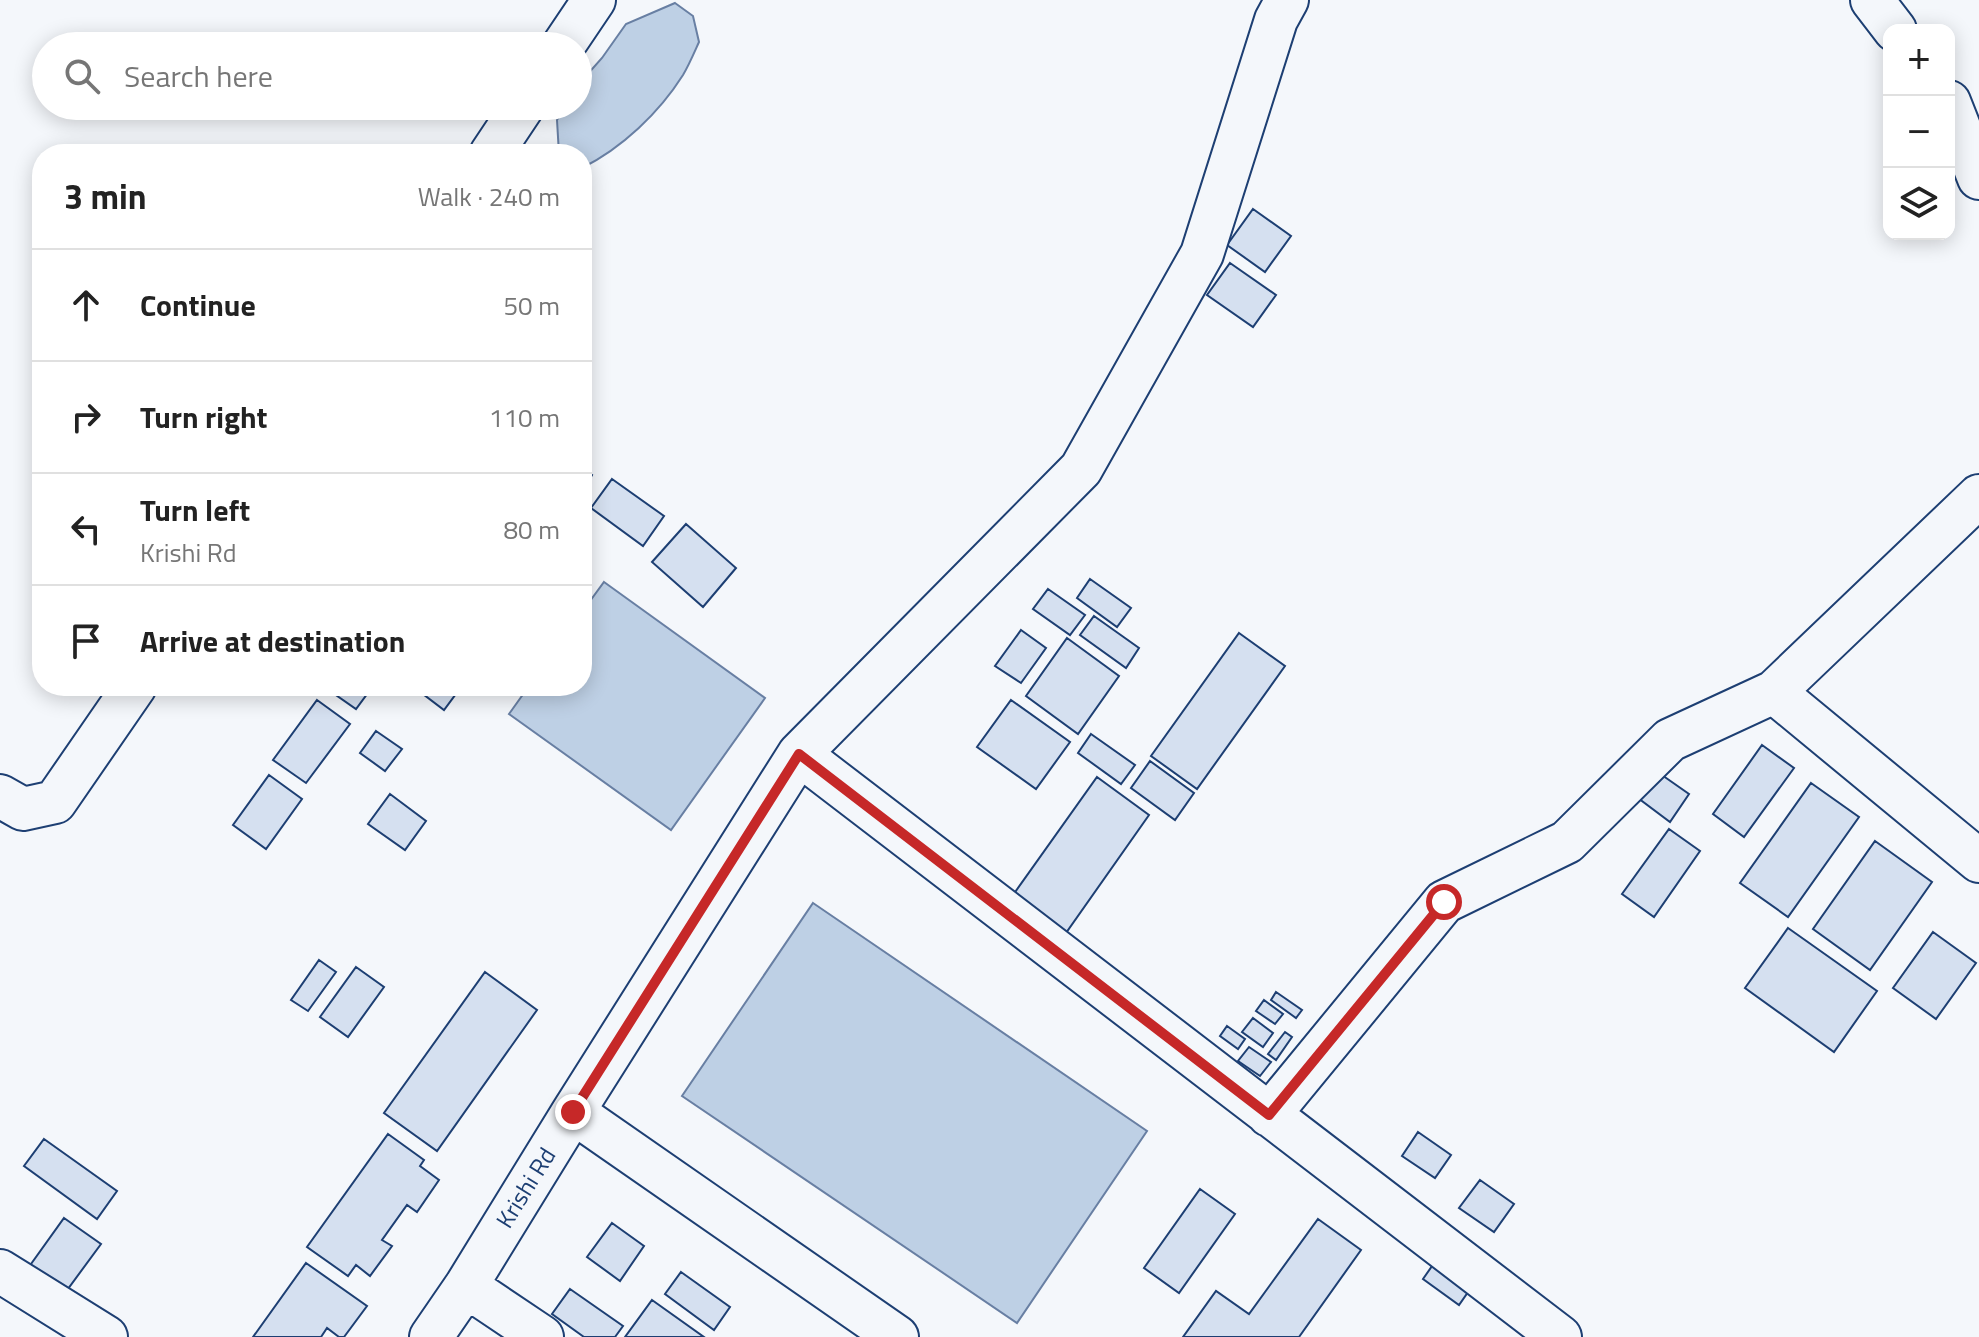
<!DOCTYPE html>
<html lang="en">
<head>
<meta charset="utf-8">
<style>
	:root { --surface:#fff; --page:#f2f2f2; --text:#222; --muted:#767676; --line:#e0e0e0 }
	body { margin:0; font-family:"Titillium Web",sans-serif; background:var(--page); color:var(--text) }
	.controls { position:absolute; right:24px; top:24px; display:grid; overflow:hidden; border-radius:16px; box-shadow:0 4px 20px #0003 }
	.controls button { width:72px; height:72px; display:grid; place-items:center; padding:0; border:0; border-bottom:2px solid var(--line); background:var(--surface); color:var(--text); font:40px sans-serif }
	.stop { position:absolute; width:24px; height:24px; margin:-18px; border:6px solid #c62828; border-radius:50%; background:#fff }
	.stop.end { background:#c62828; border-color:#fff; box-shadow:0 2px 8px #0008 }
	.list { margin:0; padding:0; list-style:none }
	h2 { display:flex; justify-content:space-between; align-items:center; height:104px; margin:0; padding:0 32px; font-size:34px }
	h2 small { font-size:26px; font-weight:400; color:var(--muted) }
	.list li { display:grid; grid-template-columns:52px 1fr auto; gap:24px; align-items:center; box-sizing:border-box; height:112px; padding:0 32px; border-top:2px solid var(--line) }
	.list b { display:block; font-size:30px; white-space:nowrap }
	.list p { margin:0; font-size:26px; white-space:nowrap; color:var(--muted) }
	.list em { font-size:26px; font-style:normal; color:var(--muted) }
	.icon { flex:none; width:44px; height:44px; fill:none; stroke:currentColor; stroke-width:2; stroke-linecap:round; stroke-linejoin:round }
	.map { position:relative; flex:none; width:1979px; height:1337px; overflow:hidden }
	.search { position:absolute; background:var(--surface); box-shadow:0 4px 20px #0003; left:32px; top:32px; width:560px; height:88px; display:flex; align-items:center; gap:20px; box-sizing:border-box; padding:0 28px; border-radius:44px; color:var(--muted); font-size:30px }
	.panel { position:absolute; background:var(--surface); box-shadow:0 4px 20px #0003; left:32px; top:144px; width:560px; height:552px; border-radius:32px }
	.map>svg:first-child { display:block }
	.water { fill:#bed0e5; stroke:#687fa3; stroke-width:2 }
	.building { fill:#d5e0f0; stroke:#1d3f73; stroke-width:2 }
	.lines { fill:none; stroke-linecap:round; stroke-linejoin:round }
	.minor-casing { stroke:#1d3f73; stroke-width:46 }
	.minor { stroke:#f4f7fb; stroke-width:42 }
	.route { stroke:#c62828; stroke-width:10 }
	.labels { text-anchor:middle; stroke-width:6; stroke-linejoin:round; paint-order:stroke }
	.street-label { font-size:24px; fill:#1d3f73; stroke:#f4f7fb }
</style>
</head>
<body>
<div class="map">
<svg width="1979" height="1337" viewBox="0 0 1979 1337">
	<rect width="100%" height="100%" fill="#f4f7fb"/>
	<path class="water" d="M 675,3 L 693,16 L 699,42 C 694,53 689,65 683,75 C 659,113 622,148 582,168 L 582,154 L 559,154 L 557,120 L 565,106 L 578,106 L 578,85 L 602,58 L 626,24 Z
		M 604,582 L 765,698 L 671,830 L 509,714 L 529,686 L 582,686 L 582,612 Z
		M 813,903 L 1147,1131 L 1017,1323 L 682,1096 Z"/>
	<path class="building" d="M 1253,209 L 1291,236 L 1265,272 L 1227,245 Z
		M 1230,263 L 1276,295 L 1253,327 L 1207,295 Z
		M 582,468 L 592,475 L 582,492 Z
		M 612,479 L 664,516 L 643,546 L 591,508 Z
		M 686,524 L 736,568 L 703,607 L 652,562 Z
		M 1090,579 L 1131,608 L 1117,627 L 1077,598 Z
		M 1048,589 L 1085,615 L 1070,635 L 1033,609 Z
		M 1094,616 L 1139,648 L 1126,668 L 1080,635 Z
		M 1021,630 L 1046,648 L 1021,683 L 995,666 Z
		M 1239,633 L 1285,666 L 1197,789 L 1151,756 Z
		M 1067,638 L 1119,676 L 1078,734 L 1026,696 Z
		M 323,686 L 373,686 L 356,709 Z
		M 423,686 L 459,686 L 461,687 L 444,710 L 419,691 Z
		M 317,700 L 350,724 L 306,783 L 273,760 Z
		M 1011,700 L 1070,742 L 1036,789 L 977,747 Z
		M 376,731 L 402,749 L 385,771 L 360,753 Z
		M 1091,734 L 1135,765 L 1121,784 L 1078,753 Z
		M 1762,745 L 1794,768 L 1744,837 L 1713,814 Z
		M 1150,761 L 1194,793 L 1175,820 L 1131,788 Z
		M 1649,766 L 1689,794 L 1670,822 L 1630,792 Z
		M 269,775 L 302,799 L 266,849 L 233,825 Z
		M 1097,777 L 1149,815 L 1061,940 L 1008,902 Z
		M 1811,783 L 1859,817 L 1788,917 L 1740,883 Z
		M 390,794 L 426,821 L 405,850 L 368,824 Z
		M 1669,829 L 1700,851 L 1654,917 L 1622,894 Z
		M 1875,841 L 1932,882 L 1870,970 L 1813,929 Z
		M 1788,928 L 1877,991 L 1834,1052 L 1745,988 Z
		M 1933,932 L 1976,963 L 1936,1019 L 1893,988 Z
		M 319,960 L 336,972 L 308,1011 L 291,1000 Z
		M 356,967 L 384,987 L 348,1037 L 320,1017 Z
		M 485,972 L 537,1010 L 437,1151 L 384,1113 Z
		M 1276,992 L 1302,1010 L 1296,1018 L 1271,1000 Z
		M 1264,1000 L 1283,1014 L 1275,1024 L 1256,1011 Z
		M 1253,1018 L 1273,1033 L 1263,1047 L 1242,1032 Z
		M 1227,1026 L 1245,1039 L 1238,1049 L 1220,1036 Z
		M 1285,1032 L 1292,1037 L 1276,1060 L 1268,1054 Z
		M 1249,1047 L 1271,1062 L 1260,1076 L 1238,1061 Z
		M 1418,1132 L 1451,1155 L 1435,1178 L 1402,1156 Z
		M 388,1134 L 424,1160 L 420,1166 L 439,1180 L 417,1212 L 407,1205 L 382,1240 L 392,1246 L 370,1276 L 356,1265 L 348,1276 L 307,1247 Z
		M 44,1139 L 117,1191 L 97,1219 L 24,1166 Z
		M 1480,1180 L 1514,1204 L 1494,1232 L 1459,1208 Z
		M 1200,1189 L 1235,1214 L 1179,1293 L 1144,1268 Z
		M 64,1218 L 101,1244 L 62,1297 L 26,1271 Z
		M 1318,1219 L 1361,1250 L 1299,1337 L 1183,1337 L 1216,1291 L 1249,1314 Z
		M 612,1223 L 644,1246 L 620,1281 L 587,1257 Z
		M 1439,1256 L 1475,1282 L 1459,1305 L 1423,1279 Z
		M 306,1263 L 367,1306 L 344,1337 L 339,1337 L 327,1328 L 321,1337 L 253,1337 Z
		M 681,1272 L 730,1307 L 714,1330 L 665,1294 Z
		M 570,1289 L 623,1326 L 615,1337 L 584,1337 L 552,1314 Z
		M 652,1300 L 704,1337 L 625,1337 Z"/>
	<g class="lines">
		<g class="minor-casing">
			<path id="minor" d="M 1287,0 L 1276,20 L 1202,254 L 1081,469 L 799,754 L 1560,1337
				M 1872,0 L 1895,30
				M 563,46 L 594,0
				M 1949,102 L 1979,178
				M 491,154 L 523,106
				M 1979,496 L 1774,692 L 1979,861
				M 0,796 L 23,809 L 55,802 L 135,686
				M 573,1112 L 897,1337
				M 1269,1115 L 1444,902 L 1567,842 L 1670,740 L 1774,692
				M 0,1271 L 106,1337
				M 466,1286 L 542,1337
				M 431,1337 L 466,1286 L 573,1112 L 799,754"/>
		</g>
		<use href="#minor" class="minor"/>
	</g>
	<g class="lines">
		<path class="route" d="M 573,1112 L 799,754 L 1269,1115 L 1444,902"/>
	</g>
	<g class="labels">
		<g class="street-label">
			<text transform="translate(526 1188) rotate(-58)" y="8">Krishi Rd</text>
		</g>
	</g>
</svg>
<div class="controls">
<button>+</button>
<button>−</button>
<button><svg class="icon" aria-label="layers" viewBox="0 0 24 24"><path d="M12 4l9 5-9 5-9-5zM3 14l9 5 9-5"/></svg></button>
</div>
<div class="stop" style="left:1444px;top:902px"></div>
<div class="stop end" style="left:573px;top:1112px"></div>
<div class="search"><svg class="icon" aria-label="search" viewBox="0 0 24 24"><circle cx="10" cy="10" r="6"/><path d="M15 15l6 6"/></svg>Search here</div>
<section class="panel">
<h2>3 min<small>Walk · 240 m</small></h2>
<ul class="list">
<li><svg class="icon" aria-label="ahead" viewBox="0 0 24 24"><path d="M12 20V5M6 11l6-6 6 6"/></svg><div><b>Continue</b></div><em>50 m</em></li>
<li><svg class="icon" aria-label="right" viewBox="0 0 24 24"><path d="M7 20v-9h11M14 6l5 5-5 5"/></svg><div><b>Turn right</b></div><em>110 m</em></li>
<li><svg class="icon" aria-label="left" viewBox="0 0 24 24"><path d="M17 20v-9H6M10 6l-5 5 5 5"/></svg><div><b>Turn left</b><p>Krishi Rd</p></div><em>80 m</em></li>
<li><svg class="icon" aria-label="arrive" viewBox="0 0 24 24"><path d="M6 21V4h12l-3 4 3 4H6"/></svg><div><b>Arrive at destination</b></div></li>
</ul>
</section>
</div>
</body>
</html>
